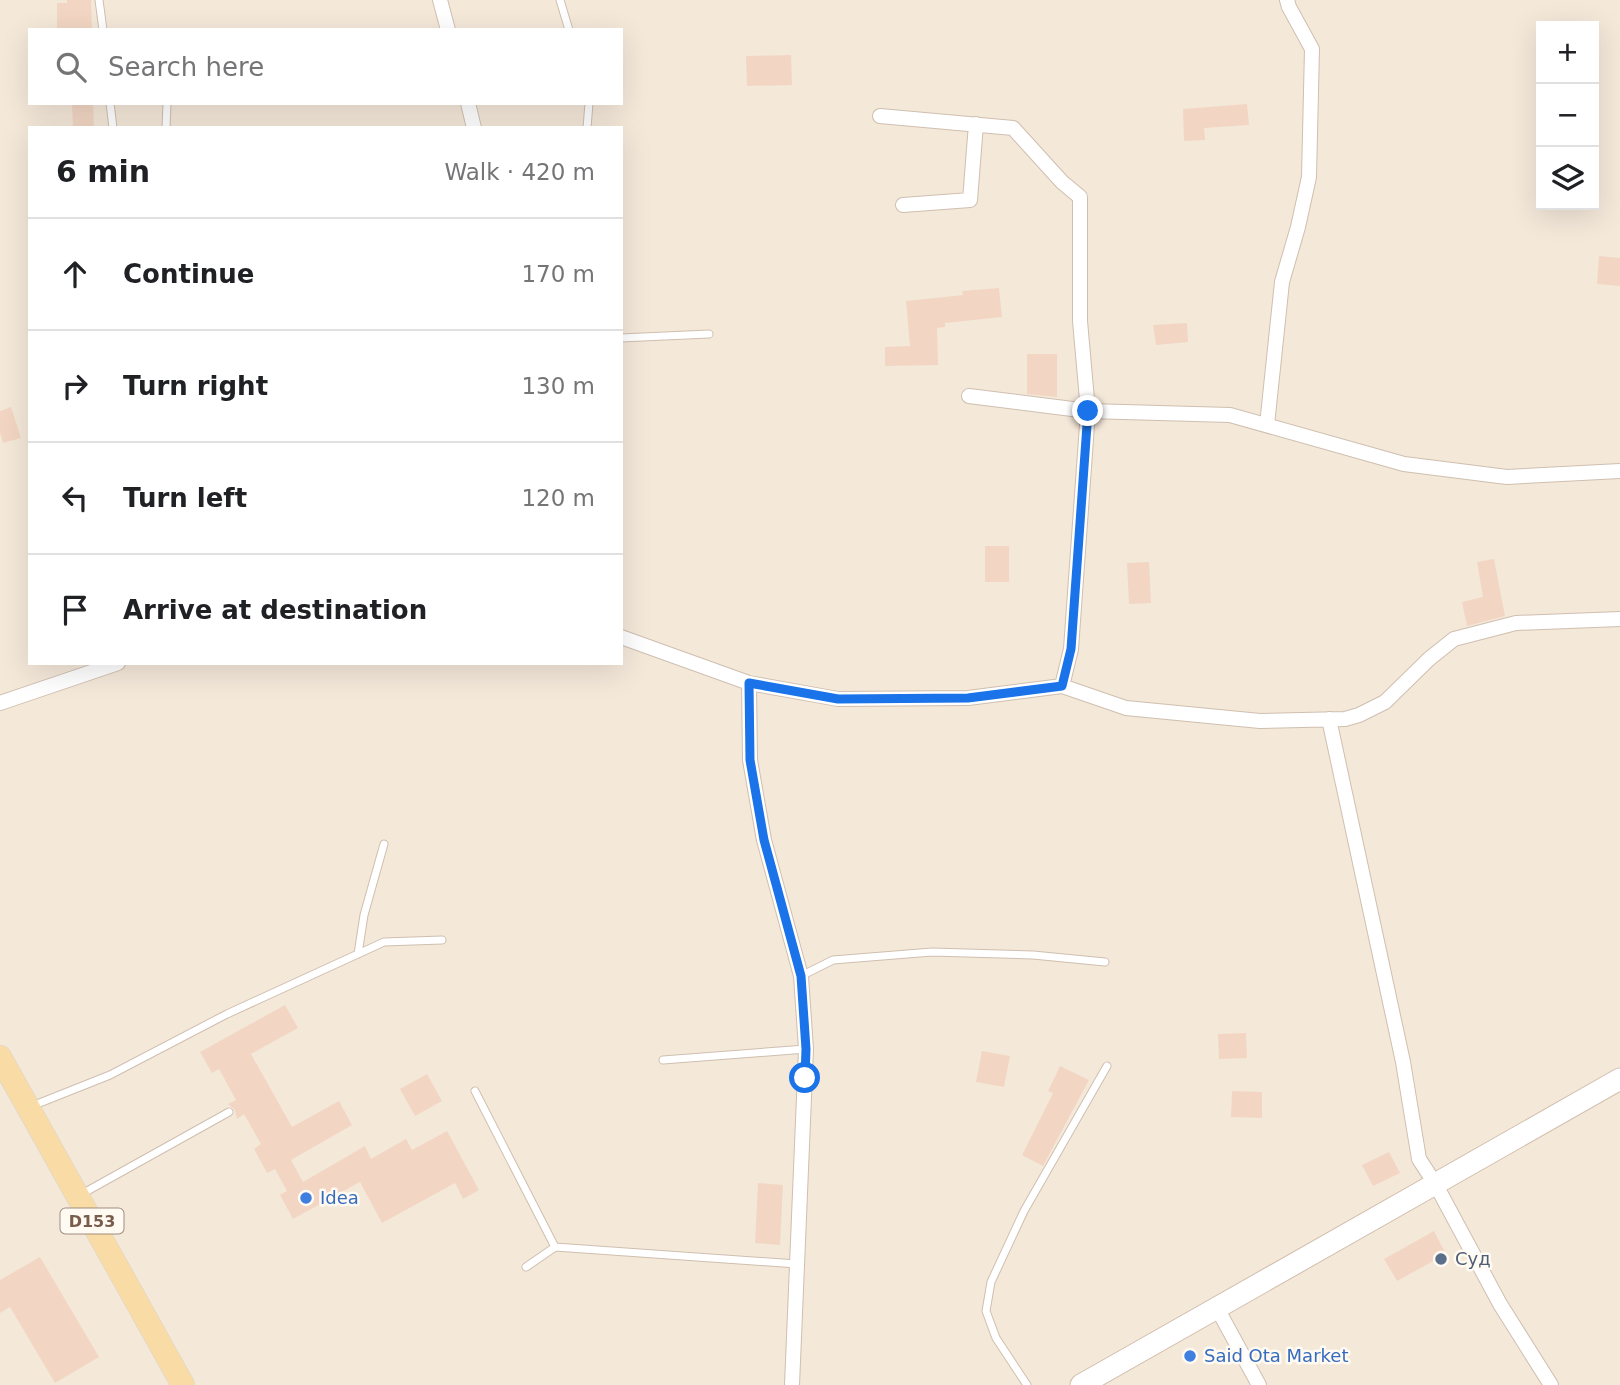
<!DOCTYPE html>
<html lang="en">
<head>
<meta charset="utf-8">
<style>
	:root { --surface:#fff; --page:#f2f2f2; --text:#202124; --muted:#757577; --line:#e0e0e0 }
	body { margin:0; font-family:"DejaVu Sans",sans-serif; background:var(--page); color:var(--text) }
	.controls { position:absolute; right:21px; top:21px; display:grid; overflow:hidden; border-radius:0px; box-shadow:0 7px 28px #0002 }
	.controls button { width:63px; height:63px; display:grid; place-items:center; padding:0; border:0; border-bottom:2px solid var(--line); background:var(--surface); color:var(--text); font:35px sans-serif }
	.stop { position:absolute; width:21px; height:21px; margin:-16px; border:5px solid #1a73e8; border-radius:50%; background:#fff }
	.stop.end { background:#1a73e8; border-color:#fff; box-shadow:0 2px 7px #0008 }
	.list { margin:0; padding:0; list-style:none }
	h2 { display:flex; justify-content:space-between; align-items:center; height:91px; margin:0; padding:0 28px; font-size:30px }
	h2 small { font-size:23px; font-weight:400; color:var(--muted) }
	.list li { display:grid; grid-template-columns:46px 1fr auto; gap:21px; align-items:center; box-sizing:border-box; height:112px; padding:0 28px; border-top:2px solid var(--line) }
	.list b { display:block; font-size:26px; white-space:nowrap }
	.list em { font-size:23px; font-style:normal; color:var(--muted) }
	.icon { flex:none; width:38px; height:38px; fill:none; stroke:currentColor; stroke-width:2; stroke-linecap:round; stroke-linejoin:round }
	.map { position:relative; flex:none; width:1620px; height:1385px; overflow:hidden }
	.search { position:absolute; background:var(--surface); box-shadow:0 7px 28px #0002; left:28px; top:28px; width:595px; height:77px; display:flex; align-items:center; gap:18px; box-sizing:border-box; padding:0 24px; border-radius:0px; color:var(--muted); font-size:26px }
	.panel { position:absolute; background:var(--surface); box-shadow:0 7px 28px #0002; left:28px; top:126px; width:595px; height:539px; border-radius:0px }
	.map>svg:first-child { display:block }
	.residential { fill:#f4e8d9; fill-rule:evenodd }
	.building { fill:#f2d6c3 }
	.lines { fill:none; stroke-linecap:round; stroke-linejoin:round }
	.lane-casing { stroke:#cfbfb0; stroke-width:9 }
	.street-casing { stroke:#cfbfb0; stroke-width:16 }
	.secondary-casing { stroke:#d2bfae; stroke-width:23 }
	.primary-casing { stroke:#d9d2cd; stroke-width:24 }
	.lane { stroke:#fff; stroke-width:7 }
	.street { stroke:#fff; stroke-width:14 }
	.secondary { stroke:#fff; stroke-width:21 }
	.primary { stroke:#f9dca5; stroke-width:23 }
	.route { stroke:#1a73e8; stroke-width:9 }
	.shop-dot { fill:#3f7fe0; stroke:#fffaf2; stroke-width:2.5 }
	.service-dot { fill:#5c6f8a; stroke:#fffaf2; stroke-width:2.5 }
	.labels { text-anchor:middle; stroke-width:5; stroke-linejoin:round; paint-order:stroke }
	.shield { fill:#fffaf2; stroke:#a08c7e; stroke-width:2 }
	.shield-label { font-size:16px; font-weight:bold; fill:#785d4d }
	.shop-label { font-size:18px; fill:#366cbe; stroke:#fffaf2; text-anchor:start }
	.service-label { font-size:18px; fill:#4e5e75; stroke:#fffaf2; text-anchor:start }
</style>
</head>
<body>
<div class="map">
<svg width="1620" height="1385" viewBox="0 0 1620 1385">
	<rect width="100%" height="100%" fill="#fdf6eb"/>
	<path class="residential" d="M 0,0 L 1620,0 L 1620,1385 L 0,1385 ZM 1541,26 L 1594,26 L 1594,205 L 1541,205 ZM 30,30 L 621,30 L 621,103 L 30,103 ZM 30,128 L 621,128 L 621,663 L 30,663 Z"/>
	<path class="building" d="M 67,0 L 91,0 L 92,30 L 57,30 L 57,3 L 67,3 Z
		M 791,55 L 792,85 L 747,86 L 746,56 Z
		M 72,103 L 93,103 L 94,128 L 73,128 Z
		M 1247,104 L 1249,125 L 1204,128 L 1205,140 L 1184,141 L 1183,109 Z
		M 1599,256 L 1620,258 L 1620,286 L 1597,284 Z
		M 999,288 L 1002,317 L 945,323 L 945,327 L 937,328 L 938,365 L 885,366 L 885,347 L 910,346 L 906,301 L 963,295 L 962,291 Z
		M 1187,323 L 1188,342 L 1156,345 L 1153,325 Z
		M 1027,354 L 1057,354 L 1057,397 L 1027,394 Z
		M 11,407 L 21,438 L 3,443 L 0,433 L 0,411 Z
		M 985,546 L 1009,546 L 1009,582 L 985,582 Z
		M 1494,559 L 1505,616 L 1467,626 L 1462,602 L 1483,597 L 1477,562 Z
		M 1149,562 L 1151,603 L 1129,604 L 1127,563 Z
		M 285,1005 L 298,1028 L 251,1054 L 292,1127 L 339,1101 L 352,1125 L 291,1160 L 303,1182 L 365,1146 L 371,1159 L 406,1139 L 412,1150 L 447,1131 L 479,1190 L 463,1199 L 455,1183 L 382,1223 L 360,1182 L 293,1219 L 280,1195 L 287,1191 L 275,1169 L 267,1173 L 254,1149 L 261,1144 L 244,1114 L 237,1119 L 235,1110 L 228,1104 L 236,1100 L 219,1069 L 212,1073 L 200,1052 Z
		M 1246,1033 L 1247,1058 L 1219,1059 L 1218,1034 Z
		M 982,1051 L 1010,1056 L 1004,1087 L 976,1082 Z
		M 1060,1066 L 1089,1080 L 1043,1166 L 1022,1155 L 1053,1093 L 1048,1091 Z
		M 427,1074 L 442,1101 L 415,1116 L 400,1089 Z
		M 1232,1091 L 1262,1092 L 1262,1118 L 1231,1117 Z
		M 1389,1152 L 1400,1173 L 1373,1186 L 1362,1165 Z
		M 758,1183 L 783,1185 L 780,1245 L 755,1243 Z
		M 1434,1231 L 1446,1254 L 1397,1281 L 1384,1259 Z
		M 40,1257 L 99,1357 L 55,1383 L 10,1307 L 0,1313 L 0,1280 Z"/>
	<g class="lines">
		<g class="lane-casing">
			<path id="lane" d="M 99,0 L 103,30
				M 560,0 L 569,30
				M 110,103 L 113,128
				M 166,128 L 167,103
				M 587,128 L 589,103
				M 621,338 L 709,334
				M 358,954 L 364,915 L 384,844
				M 801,976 L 833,960 L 932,952 L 1033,955 L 1105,962
				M 663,1060 L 806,1049
				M 475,1091 L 555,1247 L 797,1264
				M 32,1106 L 110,1075 L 227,1014 L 384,942 L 442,940
				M 80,1195 L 229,1112
				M 526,1267 L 555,1247
				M 1027,1385 L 996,1338 L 986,1311 L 991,1282 L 1024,1211 L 1107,1066"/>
		</g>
		<g class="street-casing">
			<path id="street" d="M 440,0 L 448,30
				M 468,103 L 474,128
				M 880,116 L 1013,128 L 1062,182 L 1080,197 L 1080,321 L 1088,411 L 969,396
				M 903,205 L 970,200 L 976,124
				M 1267,425 L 1282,282 L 1298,227 L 1309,177 L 1312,49 L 1289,7 L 1287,0
				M 621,637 L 749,683 L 838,699 L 968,698 L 1062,686 L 1126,708 L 1260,721 L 1345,719 L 1359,715 L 1385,702 L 1429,659 L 1454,639 L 1516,623 L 1620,619
				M 749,683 L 750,760 L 764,840 L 801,976 L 806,1049 L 792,1385
				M 1062,686 L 1071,649 L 1088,411 L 1230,415 L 1404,464 L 1507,477 L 1620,471
				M 0,703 L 118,663
				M 1329,719 L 1403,1062 L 1419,1159 L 1436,1185 L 1500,1304 L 1551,1385
				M 1217,1308 L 1259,1385"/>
		</g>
		<g class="secondary-casing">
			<path id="secondary" d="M 1081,1385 L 1620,1079"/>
		</g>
		<g class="primary-casing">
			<path id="primary" d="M 0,1057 L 183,1385"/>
		</g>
		<use href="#lane" class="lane"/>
		<use href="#street" class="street"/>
		<use href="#secondary" class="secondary"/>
		<use href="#primary" class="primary"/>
	</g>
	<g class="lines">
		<path class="route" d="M 805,1078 L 806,1049 L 801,976 L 764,840 L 750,760 L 749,683 L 838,699 L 968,698 L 1062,686 L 1071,649 L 1088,411"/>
	</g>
	<g class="shop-dot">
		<circle cx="306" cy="1198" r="7"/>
		<circle cx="1190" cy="1356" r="7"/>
	</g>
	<circle class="service-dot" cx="1441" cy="1259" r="7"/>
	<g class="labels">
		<rect class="shield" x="60.5" y="1208.5" width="63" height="25" rx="5"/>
		<g class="shield-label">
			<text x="92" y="1227">D153</text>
		</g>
		<g class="shop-label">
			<text x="320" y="1204">Idea</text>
			<text x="1204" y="1362">Said Ota Market</text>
		</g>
		<g class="service-label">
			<text x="1455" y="1265">Суд</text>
		</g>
	</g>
</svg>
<div class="controls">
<button>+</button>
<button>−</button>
<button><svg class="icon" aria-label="layers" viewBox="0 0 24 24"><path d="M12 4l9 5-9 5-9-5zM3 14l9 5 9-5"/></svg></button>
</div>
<div class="stop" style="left:805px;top:1078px"></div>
<div class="stop end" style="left:1088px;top:411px"></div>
<div class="search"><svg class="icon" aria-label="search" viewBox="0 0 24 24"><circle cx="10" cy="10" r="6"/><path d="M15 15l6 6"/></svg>Search here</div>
<section class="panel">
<h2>6 min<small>Walk · 420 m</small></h2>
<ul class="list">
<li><svg class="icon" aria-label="ahead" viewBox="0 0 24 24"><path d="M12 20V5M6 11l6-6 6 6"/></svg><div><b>Continue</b></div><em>170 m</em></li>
<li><svg class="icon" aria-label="right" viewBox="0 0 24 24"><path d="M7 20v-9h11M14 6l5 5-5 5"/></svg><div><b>Turn right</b></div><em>130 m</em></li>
<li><svg class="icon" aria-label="left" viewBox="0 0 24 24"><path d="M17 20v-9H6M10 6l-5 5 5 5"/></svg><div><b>Turn left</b></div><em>120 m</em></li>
<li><svg class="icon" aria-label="arrive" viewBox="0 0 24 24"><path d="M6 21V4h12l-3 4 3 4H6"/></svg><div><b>Arrive at destination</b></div></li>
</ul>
</section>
</div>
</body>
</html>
